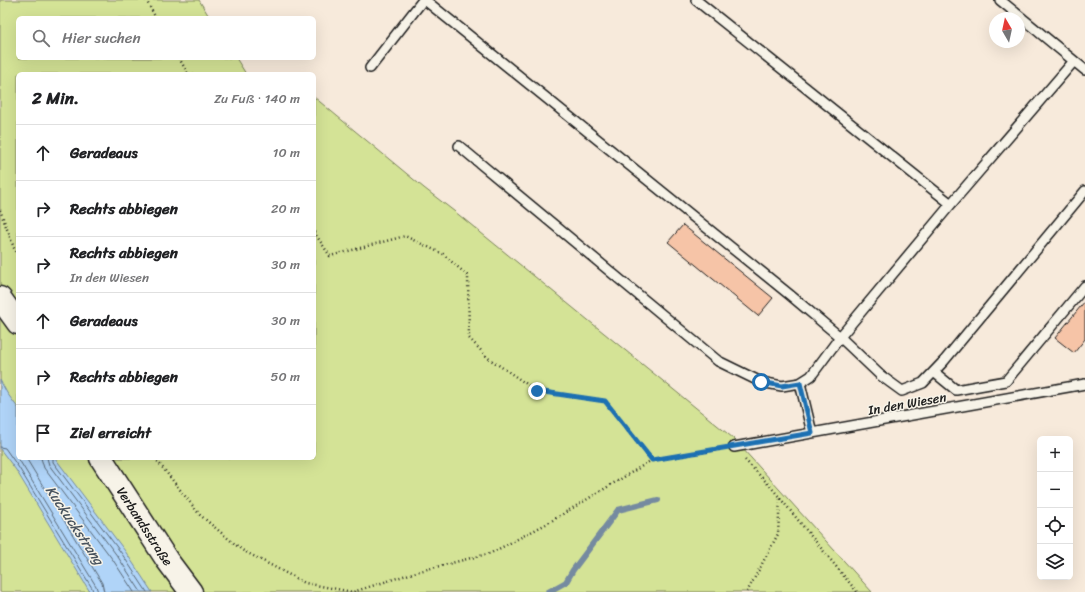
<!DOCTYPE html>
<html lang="de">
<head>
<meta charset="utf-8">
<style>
	:root { --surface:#fff; --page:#f2f2f2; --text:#202124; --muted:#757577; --line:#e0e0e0 }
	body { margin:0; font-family:Sriracha,sans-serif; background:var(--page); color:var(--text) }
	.controls { position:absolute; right:12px; bottom:12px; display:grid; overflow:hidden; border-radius:6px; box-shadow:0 4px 16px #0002 }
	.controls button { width:36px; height:36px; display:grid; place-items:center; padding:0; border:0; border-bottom:1px solid var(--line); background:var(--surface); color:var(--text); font:20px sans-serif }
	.compass { position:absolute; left:989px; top:12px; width:36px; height:36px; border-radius:50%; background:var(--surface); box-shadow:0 4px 16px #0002; rotate:351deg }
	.stop { position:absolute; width:12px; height:12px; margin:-9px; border:3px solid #1f6fb2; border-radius:50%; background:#fff }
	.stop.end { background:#1f6fb2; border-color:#fff; box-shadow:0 1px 4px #0008 }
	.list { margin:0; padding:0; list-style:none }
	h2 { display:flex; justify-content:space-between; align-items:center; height:52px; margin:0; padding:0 16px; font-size:17px }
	h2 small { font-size:13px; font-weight:400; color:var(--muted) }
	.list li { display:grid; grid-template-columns:26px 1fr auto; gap:12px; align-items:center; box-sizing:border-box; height:56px; padding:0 16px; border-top:1px solid var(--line) }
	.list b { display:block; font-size:15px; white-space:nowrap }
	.list p { margin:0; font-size:13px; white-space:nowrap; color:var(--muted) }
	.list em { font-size:13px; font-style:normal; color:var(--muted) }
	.icon { flex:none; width:22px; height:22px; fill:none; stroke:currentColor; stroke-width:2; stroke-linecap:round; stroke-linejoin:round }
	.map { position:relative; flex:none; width:1085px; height:592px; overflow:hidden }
	.search { position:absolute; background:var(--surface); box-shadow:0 4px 16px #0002; left:16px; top:16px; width:300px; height:44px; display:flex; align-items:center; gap:10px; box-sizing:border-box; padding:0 14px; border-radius:6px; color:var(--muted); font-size:15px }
	.panel { position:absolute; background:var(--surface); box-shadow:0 4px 16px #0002; left:16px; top:72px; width:300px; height:388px; border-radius:6px }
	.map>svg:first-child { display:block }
	.green { fill:#d4e396; stroke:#788059 }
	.water { fill:#b0d4f8; stroke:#758aa0 }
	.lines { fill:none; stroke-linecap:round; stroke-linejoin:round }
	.shore { stroke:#576674; stroke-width:1 }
	.stream { stroke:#758aa0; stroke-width:6 }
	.building { fill:#f6c4a7; stroke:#1c1c1c }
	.lane-casing { stroke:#1c1c1c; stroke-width:12 }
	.secondary-casing { stroke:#1c1c1c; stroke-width:25 }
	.path { stroke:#1c1c1c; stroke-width:2.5; stroke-dasharray:1 3; stroke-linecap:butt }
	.lane { stroke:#f7f3e8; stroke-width:9 }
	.secondary { stroke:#f7f3e8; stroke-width:22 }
	.route { stroke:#1f6fb2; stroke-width:5 }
	.labels { text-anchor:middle; stroke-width:3; stroke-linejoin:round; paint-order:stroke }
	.street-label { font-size:13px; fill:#1c1c1c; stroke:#f7f3e8 }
	.water-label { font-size:14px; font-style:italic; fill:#48535e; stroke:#f7f3e8 }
</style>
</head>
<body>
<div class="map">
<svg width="1085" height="592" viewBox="0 0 1085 592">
	<rect width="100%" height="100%" fill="#f7eadb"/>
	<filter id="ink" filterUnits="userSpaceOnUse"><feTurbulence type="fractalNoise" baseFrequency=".025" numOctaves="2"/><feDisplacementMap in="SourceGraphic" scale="8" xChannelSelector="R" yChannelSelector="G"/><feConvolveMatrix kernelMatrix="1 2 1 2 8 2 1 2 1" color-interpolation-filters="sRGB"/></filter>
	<g filter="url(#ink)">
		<path class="green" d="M 0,0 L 199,0 L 210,18 L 18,18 L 18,58 L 236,58 L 246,74 L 18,74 L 18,458 L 314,458 L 314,97 L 424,188 L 459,215 L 733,438 L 872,592 L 0,592 Z"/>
		<path class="water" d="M 0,380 L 7,393 L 18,408 L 18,458 L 55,458 L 125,551 L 152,592 L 90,592 L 16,470 L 0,449 Z"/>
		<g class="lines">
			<path class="shore" d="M 0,447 L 5,448 L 19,468 L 92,588 L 93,592
				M 18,458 L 96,586 L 98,592
				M 26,458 L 102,583 L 104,592
				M 41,458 L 44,468 L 113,560 L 134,592
				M 47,458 L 49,465 L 118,557 L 141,592
				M 53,458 L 53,462 L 122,554 L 147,592"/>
			<path class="stream" d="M 548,592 L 566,582 L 573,570 L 618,510 L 658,500"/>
		</g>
		<path class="building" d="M 683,225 L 773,298 L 758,316 L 668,242 Z
			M 1085,301 L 1085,339 L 1074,353 L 1055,338 Z"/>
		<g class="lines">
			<g class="lane-casing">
				<path id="lane" d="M 425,0 L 790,295 L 840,337 L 880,375 L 902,391 L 923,383 L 944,361 L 1085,191
					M 696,0 L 951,204
					M 1000,0 L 1085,70
					M 370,68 L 423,0
					M 459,146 L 718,361 L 761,382 L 782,386 L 800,383
					M 934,372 L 956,390 L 1006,381 L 1085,286
					M 812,433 L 800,383 L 811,376 L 840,337 L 951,204 L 1074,61
					M 734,447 L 1085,384"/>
			</g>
			<g class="secondary-casing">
				<g id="secondary">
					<path d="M 0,298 L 18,323"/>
					<path id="s1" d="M 101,458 L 167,560 L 191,592"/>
				</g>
			</g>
			<path class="path" d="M 146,0 L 156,18
				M 179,58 L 188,74
				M 0,210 L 14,248 L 18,255
				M 314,232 L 330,256 L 405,236 L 443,254 L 468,276 L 469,338 L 488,358 L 537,391 L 605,401 L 652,460
				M 155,458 L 200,515 L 242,550 L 305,583 L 353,592 L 416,572 L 491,553 L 548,523 L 652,460 L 722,449
				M 745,460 L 771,487 L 857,592
				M 747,592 L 778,534 L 780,498"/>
			<use href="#lane" class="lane"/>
			<use href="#secondary" class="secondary"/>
		</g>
	</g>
	<g class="lines" filter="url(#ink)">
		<path class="route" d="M 537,391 L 605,401 L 652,460 L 812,433 L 800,383 L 782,386 L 761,382"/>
	</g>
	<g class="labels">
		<g class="street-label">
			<text transform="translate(907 403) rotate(-10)" y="5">In den Wiesen</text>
			<text dy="5" stroke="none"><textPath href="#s1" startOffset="81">Verbandsstraße</textPath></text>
		</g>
		<g class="water-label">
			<text transform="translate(75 525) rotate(56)" y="5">Kuckuckstrang</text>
		</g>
	</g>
</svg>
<div class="controls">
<button>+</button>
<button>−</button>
<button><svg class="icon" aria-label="locate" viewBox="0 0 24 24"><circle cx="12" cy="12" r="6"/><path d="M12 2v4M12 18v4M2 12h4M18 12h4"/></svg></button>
<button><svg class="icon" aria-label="layers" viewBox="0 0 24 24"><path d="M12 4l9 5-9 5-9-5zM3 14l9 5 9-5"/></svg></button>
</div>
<svg class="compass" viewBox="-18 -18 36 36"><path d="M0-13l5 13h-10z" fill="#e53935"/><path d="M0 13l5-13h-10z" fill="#757577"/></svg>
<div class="stop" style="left:761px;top:382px"></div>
<div class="stop end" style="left:537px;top:391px"></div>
<div class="search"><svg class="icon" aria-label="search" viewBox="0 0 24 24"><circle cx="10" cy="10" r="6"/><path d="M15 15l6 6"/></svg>Hier suchen</div>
<section class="panel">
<h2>2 Min.<small>Zu Fuß · 140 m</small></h2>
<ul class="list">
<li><svg class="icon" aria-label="ahead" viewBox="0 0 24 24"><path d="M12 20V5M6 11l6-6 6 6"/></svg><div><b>Geradeaus</b></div><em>10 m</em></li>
<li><svg class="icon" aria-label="right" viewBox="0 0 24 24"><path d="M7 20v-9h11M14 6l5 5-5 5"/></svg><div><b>Rechts abbiegen</b></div><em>20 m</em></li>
<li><svg class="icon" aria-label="right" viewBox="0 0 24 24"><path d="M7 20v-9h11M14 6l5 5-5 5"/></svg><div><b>Rechts abbiegen</b><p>In den Wiesen</p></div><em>30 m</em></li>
<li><svg class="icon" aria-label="ahead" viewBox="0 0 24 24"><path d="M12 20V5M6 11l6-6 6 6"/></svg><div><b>Geradeaus</b></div><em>30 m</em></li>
<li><svg class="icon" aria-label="right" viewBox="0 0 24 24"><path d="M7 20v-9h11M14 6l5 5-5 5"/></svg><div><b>Rechts abbiegen</b></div><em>50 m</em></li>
<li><svg class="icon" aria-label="arrive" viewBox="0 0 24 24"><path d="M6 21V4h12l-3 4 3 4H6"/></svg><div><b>Ziel erreicht</b></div></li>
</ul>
</section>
</div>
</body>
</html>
